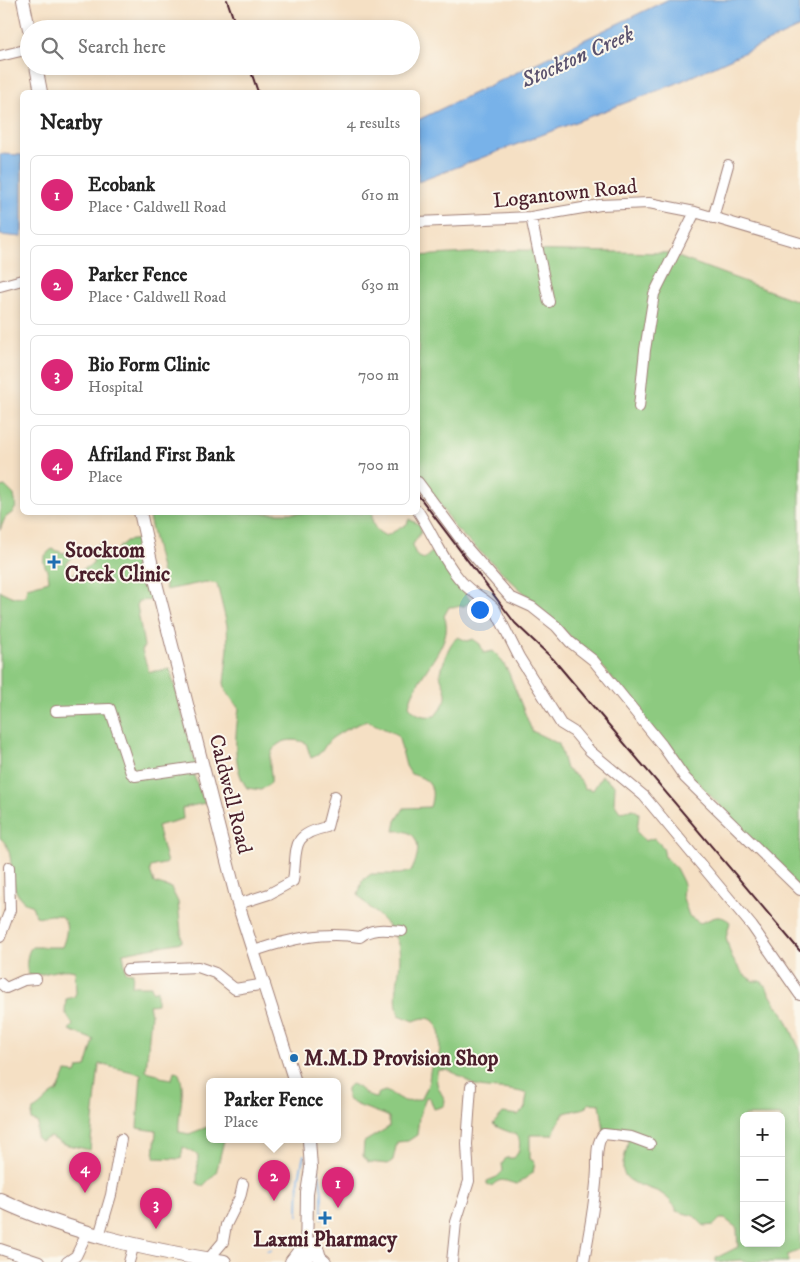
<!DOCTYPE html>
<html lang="en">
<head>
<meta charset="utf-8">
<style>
	:root { --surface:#fff; --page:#f2f2f2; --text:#222; --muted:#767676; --line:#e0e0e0; --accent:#db2777 }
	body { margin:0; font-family:"IM FELL DW Pica",serif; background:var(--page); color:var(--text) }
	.controls { position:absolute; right:15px; bottom:15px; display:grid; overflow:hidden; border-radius:8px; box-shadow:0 2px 8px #0003 }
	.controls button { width:45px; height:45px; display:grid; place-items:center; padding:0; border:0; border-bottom:1px solid var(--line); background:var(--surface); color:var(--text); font:25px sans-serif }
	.you { position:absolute; left:479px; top:609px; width:18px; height:18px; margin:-12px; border:4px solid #fff; border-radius:50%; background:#1a73e8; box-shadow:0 0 0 8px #1a73e833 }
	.badge { display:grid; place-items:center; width:32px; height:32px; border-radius:50%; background:var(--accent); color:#fff; font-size:16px; font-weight:700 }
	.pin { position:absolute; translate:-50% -41px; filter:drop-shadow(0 1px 2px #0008) }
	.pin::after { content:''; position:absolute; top:26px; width:18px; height:15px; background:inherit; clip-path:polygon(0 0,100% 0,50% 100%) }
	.popup { position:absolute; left:206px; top:1078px; width:135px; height:65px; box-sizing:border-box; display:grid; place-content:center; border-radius:8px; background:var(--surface); filter:drop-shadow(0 1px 4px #0005); font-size:16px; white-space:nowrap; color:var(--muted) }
	.popup b { font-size:19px; color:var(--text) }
	.popup::after { content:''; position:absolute; left:50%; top:100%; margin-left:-10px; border:10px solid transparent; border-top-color:var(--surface) }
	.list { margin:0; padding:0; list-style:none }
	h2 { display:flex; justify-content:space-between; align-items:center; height:65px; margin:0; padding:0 20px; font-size:21px }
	h2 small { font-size:16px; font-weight:400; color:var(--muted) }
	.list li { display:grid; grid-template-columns:32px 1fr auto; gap:15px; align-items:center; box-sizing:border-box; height:80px; margin:0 10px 10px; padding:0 10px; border:1px solid var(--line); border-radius:8px }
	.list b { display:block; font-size:19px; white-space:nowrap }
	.list p { margin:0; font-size:16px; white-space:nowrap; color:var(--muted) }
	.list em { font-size:16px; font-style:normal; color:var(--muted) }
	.icon { flex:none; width:28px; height:28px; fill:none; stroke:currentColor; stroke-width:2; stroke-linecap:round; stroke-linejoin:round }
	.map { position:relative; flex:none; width:800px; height:1262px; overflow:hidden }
	.search { position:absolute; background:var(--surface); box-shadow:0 2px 8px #0003; left:20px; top:20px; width:400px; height:55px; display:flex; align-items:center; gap:12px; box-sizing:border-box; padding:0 18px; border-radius:28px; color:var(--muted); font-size:19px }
	.panel { position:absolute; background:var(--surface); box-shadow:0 2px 8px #0003; left:20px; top:90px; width:400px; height:425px; border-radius:8px }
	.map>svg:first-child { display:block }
	.green { fill:#8dca80; stroke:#6c7456; fill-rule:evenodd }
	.water { fill:#78b2e9; stroke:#61688a }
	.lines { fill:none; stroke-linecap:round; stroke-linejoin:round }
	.stream { stroke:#78b2e9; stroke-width:2 }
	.minor-casing { stroke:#a08078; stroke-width:12 }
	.major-casing { stroke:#a08078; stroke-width:14 }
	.highway-casing { stroke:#a08078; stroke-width:16 }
	.minor { stroke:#fff; stroke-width:10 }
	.major { stroke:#fff; stroke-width:12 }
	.highway { stroke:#fff; stroke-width:14 }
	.rail { stroke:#4a1f2b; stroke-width:2 }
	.poi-dot { fill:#1f6fb2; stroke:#fbf7ec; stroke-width:2 }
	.labels { text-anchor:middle; stroke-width:4; stroke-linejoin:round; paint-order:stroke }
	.street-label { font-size:21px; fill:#4a1f2b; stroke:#fbf7ec }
	.poi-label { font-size:21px; font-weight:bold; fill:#4a1f2b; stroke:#fbf7ec; text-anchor:start }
	.water-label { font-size:22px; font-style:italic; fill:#5a526e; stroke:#fbf7ec }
</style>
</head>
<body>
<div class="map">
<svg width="800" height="1262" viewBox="0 0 800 1262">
	<rect width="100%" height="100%" fill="#fbf7ec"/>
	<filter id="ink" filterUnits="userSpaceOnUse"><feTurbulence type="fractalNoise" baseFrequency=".02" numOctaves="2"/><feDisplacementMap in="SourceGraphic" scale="10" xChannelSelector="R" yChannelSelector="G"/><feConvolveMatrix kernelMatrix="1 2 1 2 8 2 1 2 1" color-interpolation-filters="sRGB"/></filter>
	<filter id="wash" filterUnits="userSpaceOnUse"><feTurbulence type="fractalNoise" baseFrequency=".0096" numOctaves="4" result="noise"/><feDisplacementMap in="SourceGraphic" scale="20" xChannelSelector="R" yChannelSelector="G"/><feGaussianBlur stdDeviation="1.12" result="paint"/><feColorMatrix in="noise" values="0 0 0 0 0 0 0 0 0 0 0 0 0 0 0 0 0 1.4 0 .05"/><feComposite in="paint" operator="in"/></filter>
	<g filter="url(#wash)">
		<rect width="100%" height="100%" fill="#f5e0c4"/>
		<path class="green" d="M 517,250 L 667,253 L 800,302 L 800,889 L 662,745 L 605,669 L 455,528 L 418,471 L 418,256 Z
			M 5,486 L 14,495 L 16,507 L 13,512 L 5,518 L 0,530 L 0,487 Z
			M 148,513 L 372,513 C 372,525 374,530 386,536 L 407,524 L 409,519 L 420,525 L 421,532 L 412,546 L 417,556 L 424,559 L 433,551 L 471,601 L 464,606 L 449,607 L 444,616 C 457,643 413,677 409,706 C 417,716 423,717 435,716 C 451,695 447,697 440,675 C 444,663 447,644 458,637 L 467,641 L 473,639 L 480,644 L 484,653 L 493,651 L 500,658 L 508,671 L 532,731 L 559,744 L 566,769 L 580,779 L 584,788 L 593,790 L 602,776 L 615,786 L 614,803 L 620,812 L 633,809 L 639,813 L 637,832 L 645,841 L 654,838 L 663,847 L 665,857 L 676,868 L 684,884 L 682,895 L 689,916 L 700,923 C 713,919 718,912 730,922 L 726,938 L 732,958 L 743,974 L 753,981 L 761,981 C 770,990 773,1004 783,1012 L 800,1050 L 800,1250 L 788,1255 L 788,1262 L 744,1262 L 742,1260 L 716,1262 L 716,1258 L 738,1247 L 737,1228 L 725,1219 L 720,1219 L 714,1225 L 704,1226 L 694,1216 L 676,1211 L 676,1208 C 672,1203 668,1198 662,1194 C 652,1187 625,1185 623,1170 C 622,1159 628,1150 628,1139 L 604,1131 L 600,1104 L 590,1103 L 585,1108 L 564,1113 L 552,1135 L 530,1135 L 530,1159 L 535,1162 L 533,1173 L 517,1184 C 506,1182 501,1176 492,1186 L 487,1184 L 487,1181 L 497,1177 L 503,1171 L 502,1164 L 506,1158 L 514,1158 C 520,1151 521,1145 518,1136 C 510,1131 500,1130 493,1124 L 503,1113 L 518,1115 L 525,1108 L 527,1094 C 512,1088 496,1090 480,1087 C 464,1083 457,1068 438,1070 C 434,1083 439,1089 445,1100 L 444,1106 L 434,1109 L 430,1098 L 426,1097 L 419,1117 L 417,1135 L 408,1141 L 397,1142 L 393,1160 L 388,1164 L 368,1162 L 363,1156 L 364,1142 L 389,1127 L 389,1117 C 375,1110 359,1108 347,1099 L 347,1088 L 351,1084 C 362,1087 364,1097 376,1098 L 379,1093 L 385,1091 C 400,1096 402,1107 422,1098 C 424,1094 427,1089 428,1084 C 430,1079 429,1073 431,1068 C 433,1064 438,1062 439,1055 C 442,1036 440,1009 414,1021 L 399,1015 C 390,990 407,963 396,939 C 388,920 370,910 358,895 L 362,881 L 371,874 L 400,874 L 411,871 C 421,854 423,828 394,831 L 396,821 L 404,808 L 430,807 C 436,787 430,779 411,774 L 406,766 L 398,735 L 367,721 C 354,725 342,731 331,739 C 322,747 325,753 311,758 L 306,743 C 292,737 273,740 270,758 C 269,767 272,775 271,783 L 261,790 L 247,788 C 232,768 235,733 239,709 L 226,691 L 224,683 L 228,648 L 227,625 L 217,584 L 206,582 L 166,590 ZM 744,1116 L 781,1116 L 781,1243 L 744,1243 Z
			M 139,539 L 154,600 L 138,601 L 137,605 L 144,646 L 142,651 L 149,672 L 170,669 L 196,765 L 194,776 L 205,803 L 182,808 L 183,819 L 157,826 L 167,863 L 151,867 L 150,870 L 154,883 L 171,888 L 178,902 L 182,942 L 123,953 L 126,972 L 133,973 L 132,986 L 151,986 L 153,992 L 157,990 L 157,1004 L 149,1005 L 151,1014 L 146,1071 L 158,1074 L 160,1077 L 172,1079 L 174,1071 L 178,1072 C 188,1090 177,1113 179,1132 L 189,1134 L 210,1126 L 210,1122 L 210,1140 L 224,1140 L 216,1173 L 203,1186 L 197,1183 L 198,1155 L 183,1147 L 181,1159 L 154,1158 L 156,1131 L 137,1128 L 141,1074 L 99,1064 L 90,1150 L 64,1144 L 50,1137 L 41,1141 L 36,1137 L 38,1123 L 31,1120 L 33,1110 C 43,1105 48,1095 57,1092 L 66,1072 L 76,1073 L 78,1068 L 86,1067 L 94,1040 L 69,1030 L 73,1025 L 65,1012 L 66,999 L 74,997 L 76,993 L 75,971 C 58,966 44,977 28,975 C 26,966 26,953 32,947 L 62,947 C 67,935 72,914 52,915 C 46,915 42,918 36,916 L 32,906 C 0,893 21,853 0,838 L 0,591 C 10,595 16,601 26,595 L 27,587 L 49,581 C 49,564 35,562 52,549 L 63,553 L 77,552 L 66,563 L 70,576 L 93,564 L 94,546 L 100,544 L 103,551 L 115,551 L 126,541 Z"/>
		<path class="water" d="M 667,0 L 800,0 L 800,27 L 675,84 L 418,182 L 418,120 Z
			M 0,154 L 22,155 L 22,237 L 0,235 Z"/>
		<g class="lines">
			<path class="stream" d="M 317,1163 L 322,1191 L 322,1218
				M 298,1215 L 299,1177 L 304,1155
				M 267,1251 L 271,1250"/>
		</g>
	</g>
	<g filter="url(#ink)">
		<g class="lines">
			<g class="minor-casing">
				<path id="minor" d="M 0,56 L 29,49
					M 531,217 L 549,302
					M 713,218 L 728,165
					M 418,222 L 531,217 L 600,205 L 649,203 L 695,212 L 800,243
					M 0,286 L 22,280
					M 639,407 L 645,350 L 654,294 L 695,212
					M 418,482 L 467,548 L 510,597 L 532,607 L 556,626 L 570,642 L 593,660 L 662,745 L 685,778 L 800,890
					M 418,511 C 433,534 443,561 462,582 C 471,593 485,598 495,609 L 519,657 L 561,724 L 574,732 L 590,751 L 644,796 L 752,926 L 800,995
					M 56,711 L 110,709 L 131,773 L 135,776 L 203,766
					M 238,904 L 269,894 L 293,881 C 298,848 289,835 327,827 L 335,796
					M 0,937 L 10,910 L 9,867
					M 254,951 C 289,939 323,931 360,937 C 372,927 387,930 402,931
					M 127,970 L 198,967 L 215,973 L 235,989 L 265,984
					M 0,983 L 6,988 L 24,980 L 36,979
					M 99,1236 L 111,1195 L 121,1139
					M 0,1249 L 39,1262
					M 212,1260 L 212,1255 L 223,1242 L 226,1225 L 240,1197 L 243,1184
					M 67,1262 L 76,1256 L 87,1233
					M 129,1262 L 134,1244
					M 452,1262 L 456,1222 L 469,1181 L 467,1144 L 471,1086
					M 584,1262 C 589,1231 596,1200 597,1168 C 597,1158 596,1141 604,1134 L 631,1137 L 650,1144"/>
			</g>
			<g class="major-casing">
				<path id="major" d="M 23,0 L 29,29
					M 36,66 L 41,92
					M 140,512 L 154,575 L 238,904 L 295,1082
					M 306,1262 L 307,1193 L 311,1168 L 309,1140"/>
			</g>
			<g class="highway-casing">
				<path id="highway" d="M 0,1200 C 70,1233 148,1250 224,1262
					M 315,1244 L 319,1258 L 324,1262
					M 292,1262 L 307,1242"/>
			</g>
			<use href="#minor" class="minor"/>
			<use href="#major" class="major"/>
			<use href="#highway" class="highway"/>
			<path class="rail" d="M 227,0 L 237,29
				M 249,66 L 258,92
				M 418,495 L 515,623 L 553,659 L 800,951"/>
		</g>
	</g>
	<g class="poi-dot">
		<path d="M51.5 554.5h5v5h5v5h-5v5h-5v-5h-5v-5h5z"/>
		<circle cx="294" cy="1058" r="5"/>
		<path d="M322.5 1210.5h5v5h5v5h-5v5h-5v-5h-5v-5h5z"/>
	</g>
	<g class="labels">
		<g class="street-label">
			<text transform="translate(565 193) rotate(-6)" y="7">Logantown Road</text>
			<text transform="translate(231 794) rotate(76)" y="7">Caldwell Road</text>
		</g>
		<g class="poi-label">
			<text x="65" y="557">Stocktom<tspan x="65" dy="24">Creek Clinic</tspan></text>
			<text x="304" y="1065">M.M.D Provision Shop</text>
			<text x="325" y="1246" text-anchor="middle">Laxmi Pharmacy</text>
		</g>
		<g class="water-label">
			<text transform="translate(577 56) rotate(-24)" y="8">Stockton Creek</text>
		</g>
	</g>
</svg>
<div class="controls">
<button>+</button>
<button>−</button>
<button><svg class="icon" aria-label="layers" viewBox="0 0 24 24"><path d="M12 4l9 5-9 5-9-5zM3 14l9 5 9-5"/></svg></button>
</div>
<div class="you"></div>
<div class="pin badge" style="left:338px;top:1208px">1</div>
<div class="pin badge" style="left:274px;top:1201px">2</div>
<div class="popup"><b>Parker Fence</b>Place</div>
<div class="pin badge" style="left:156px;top:1229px">3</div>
<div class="pin badge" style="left:85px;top:1193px">4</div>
<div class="search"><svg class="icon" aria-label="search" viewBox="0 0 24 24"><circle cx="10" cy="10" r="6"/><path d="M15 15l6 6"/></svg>Search here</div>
<section class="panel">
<h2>Nearby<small>4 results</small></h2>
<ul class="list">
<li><span class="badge">1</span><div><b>Ecobank</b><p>Place · Caldwell Road</p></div><em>610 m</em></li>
<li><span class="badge">2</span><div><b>Parker Fence</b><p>Place · Caldwell Road</p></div><em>630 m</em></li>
<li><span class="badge">3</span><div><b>Bio Form Clinic</b><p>Hospital</p></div><em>700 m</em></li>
<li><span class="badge">4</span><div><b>Afriland First Bank</b><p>Place</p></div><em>700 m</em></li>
</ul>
</section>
</div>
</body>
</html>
